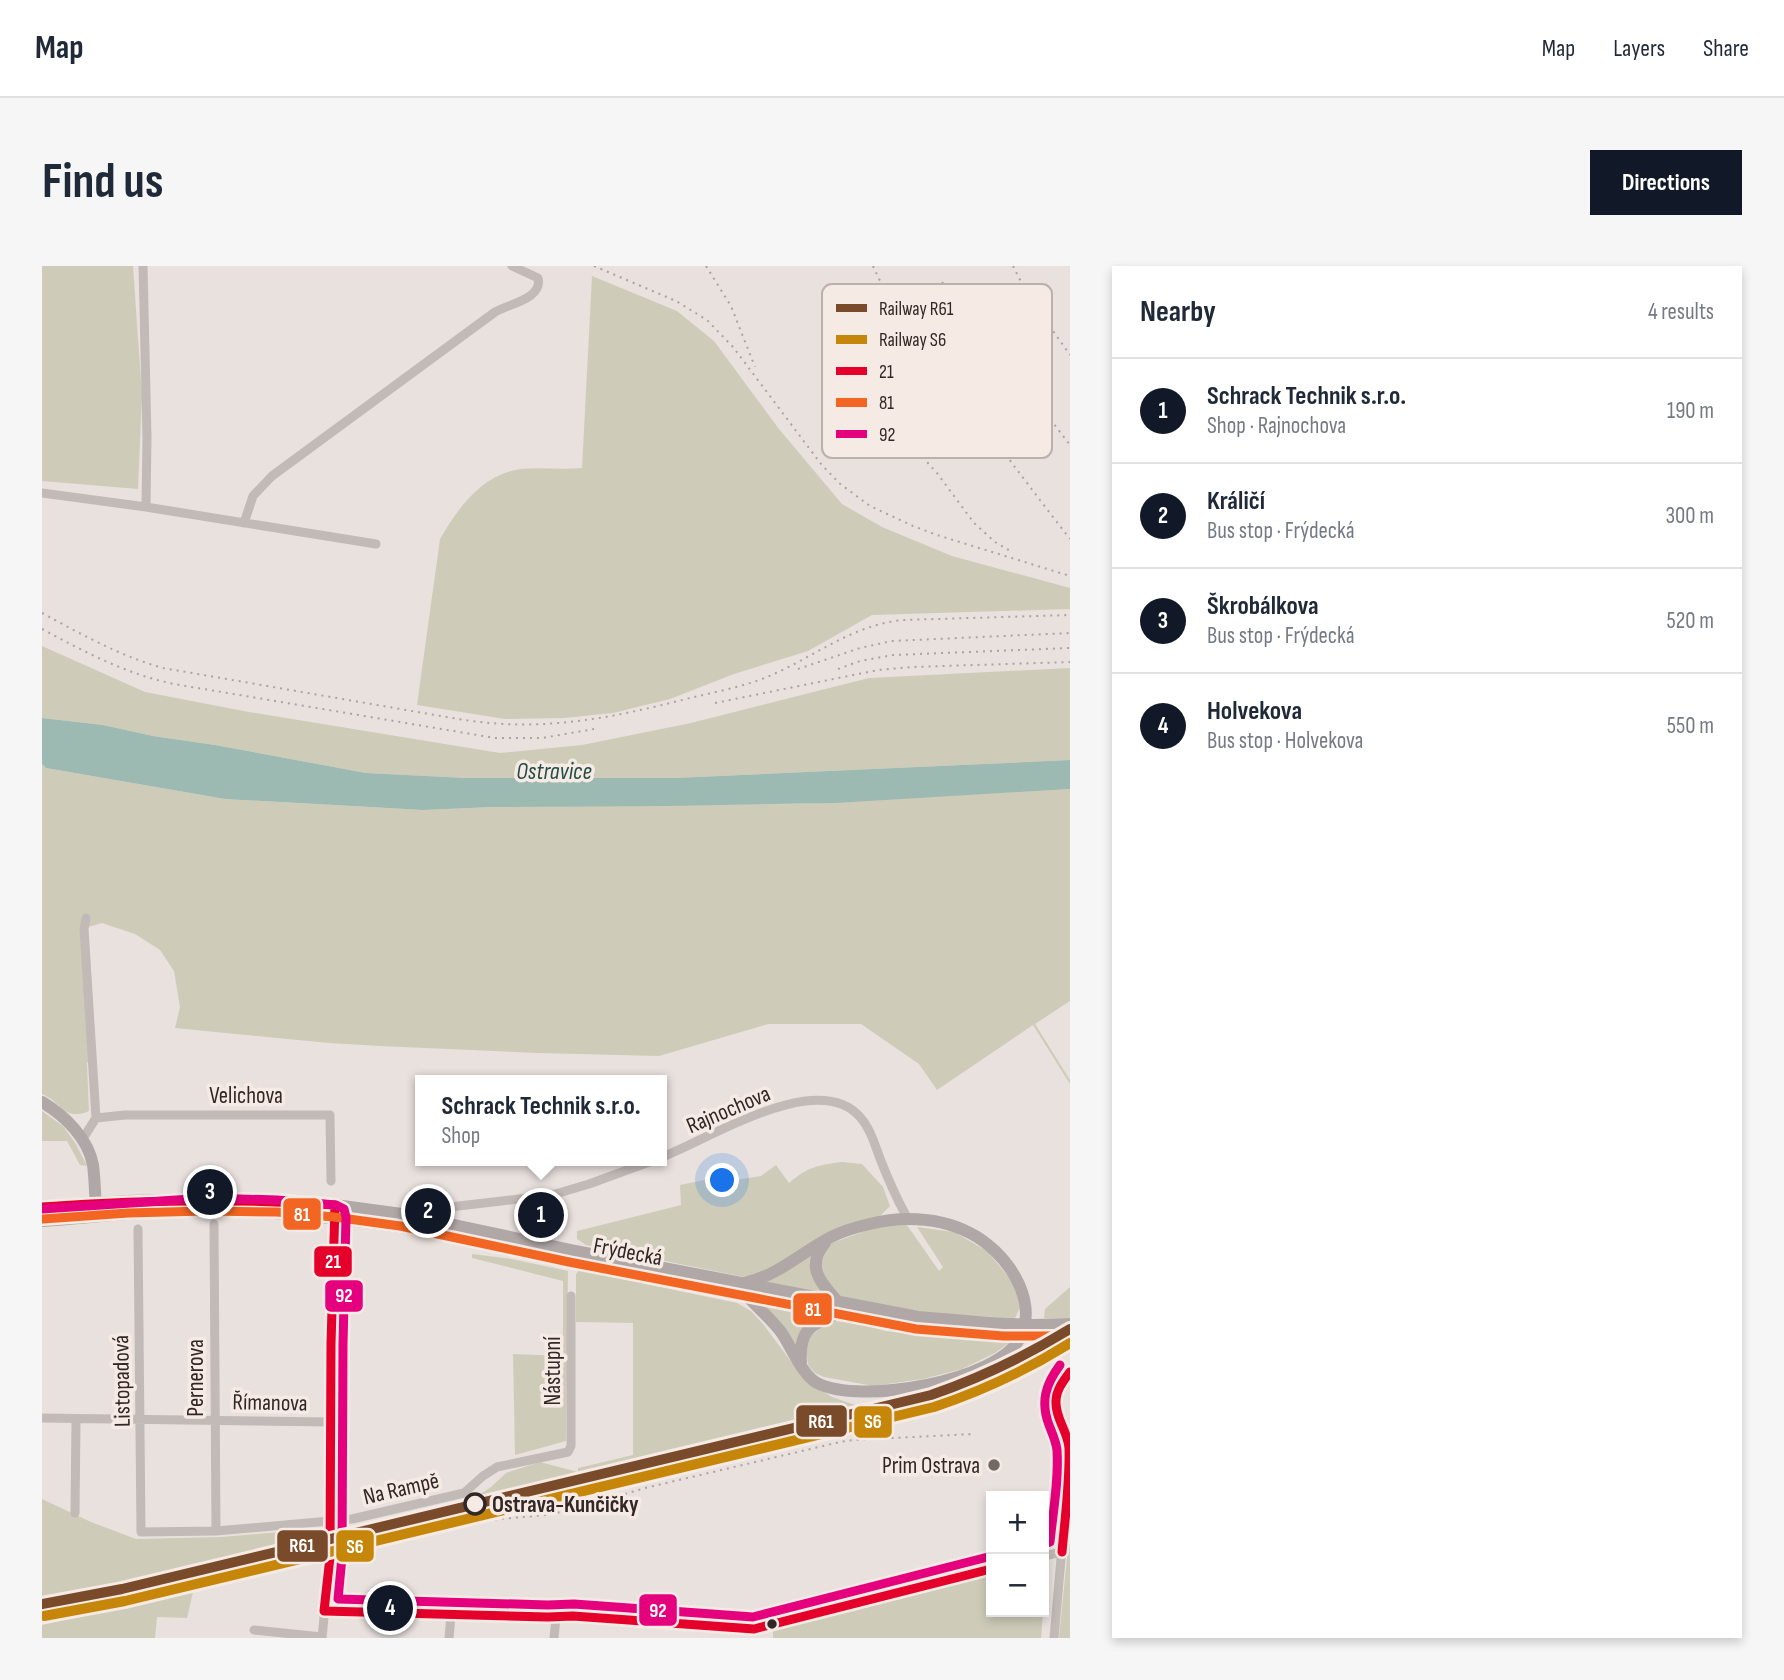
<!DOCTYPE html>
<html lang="en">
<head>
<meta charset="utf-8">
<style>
	:root { --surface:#fff; --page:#f6f6f7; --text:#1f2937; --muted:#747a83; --line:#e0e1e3; --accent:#111827 }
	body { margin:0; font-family:"Sofia Sans Condensed",sans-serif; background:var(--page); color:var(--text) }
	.controls { position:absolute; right:21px; bottom:21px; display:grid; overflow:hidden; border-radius:0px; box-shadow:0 4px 10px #0003 }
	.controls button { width:63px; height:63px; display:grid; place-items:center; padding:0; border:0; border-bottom:2px solid var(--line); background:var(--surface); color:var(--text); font:35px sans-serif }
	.you { position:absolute; left:681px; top:915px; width:24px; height:24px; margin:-18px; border:5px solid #fff; border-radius:50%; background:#1a73e8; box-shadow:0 0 0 10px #1a73e833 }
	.badge { display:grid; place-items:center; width:46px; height:46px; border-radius:50%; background:var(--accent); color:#fff; font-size:23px; font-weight:700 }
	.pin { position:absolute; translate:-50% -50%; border:4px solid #fff; box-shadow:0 2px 7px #0006 }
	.popup { position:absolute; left:373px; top:809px; width:252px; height:91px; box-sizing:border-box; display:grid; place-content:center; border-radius:0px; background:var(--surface); filter:drop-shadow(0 2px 5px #0005); font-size:23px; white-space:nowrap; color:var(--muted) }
	.popup b { font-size:26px; color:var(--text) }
	.popup::after { content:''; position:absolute; left:50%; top:100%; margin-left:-14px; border:14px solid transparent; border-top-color:var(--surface) }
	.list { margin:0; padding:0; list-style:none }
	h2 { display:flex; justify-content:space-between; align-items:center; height:91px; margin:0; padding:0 28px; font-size:30px }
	h2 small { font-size:23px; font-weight:400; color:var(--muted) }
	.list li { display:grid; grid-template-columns:46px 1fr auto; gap:21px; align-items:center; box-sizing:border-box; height:105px; padding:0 28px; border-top:2px solid var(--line) }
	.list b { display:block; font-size:26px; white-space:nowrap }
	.list p { margin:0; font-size:23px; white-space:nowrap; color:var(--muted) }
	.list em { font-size:23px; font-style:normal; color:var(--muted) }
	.map { position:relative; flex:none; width:1028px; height:1372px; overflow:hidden; border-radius:0px }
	header { display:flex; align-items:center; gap:42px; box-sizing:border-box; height:98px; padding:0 35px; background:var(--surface); border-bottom:2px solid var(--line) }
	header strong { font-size:33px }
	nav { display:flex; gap:38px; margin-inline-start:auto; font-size:24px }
	.intro { display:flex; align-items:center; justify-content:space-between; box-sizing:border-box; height:168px; padding:0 42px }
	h1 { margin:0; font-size:49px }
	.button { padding:18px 32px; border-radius:0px; background:var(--accent); color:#fff; font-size:24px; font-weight:700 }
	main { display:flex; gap:42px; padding:0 42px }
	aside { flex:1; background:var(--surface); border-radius:0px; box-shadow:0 4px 10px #0003 }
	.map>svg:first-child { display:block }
	.green { fill:#ceccb9 }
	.water { fill:#9cb9b2 }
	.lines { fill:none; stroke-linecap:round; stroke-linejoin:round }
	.minor { stroke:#c2bab7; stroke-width:9 }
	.major { stroke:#b0a8a7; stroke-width:12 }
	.rail { stroke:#aaa3a1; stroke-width:2; stroke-dasharray:2 5; stroke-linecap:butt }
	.major-bridge { stroke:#b0a8a7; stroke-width:12 }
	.bus-1-casing { stroke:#f6eae5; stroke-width:14 }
	.bus-2-casing { stroke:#f6eae5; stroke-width:14 }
	.bus-3-casing { stroke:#f6eae5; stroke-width:14 }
	.bus-1 { stroke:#e4002b; stroke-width:9 }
	.bus-2 { stroke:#f26522; stroke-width:9 }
	.bus-3 { stroke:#e5007d; stroke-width:9 }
	.rail-1-casing { stroke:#f6eae5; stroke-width:16 }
	.rail-2-casing { stroke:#f6eae5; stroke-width:16 }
	.rail-1 { stroke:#7a4b2a; stroke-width:10 }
	.rail-2 { stroke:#c6860a; stroke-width:10 }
	.poi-dot { fill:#726866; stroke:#f6eae5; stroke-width:2.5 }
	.stop-dot { fill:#f6eae5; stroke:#322726; stroke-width:3.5 }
	.bus-dot { fill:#322726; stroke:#f6eae5; stroke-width:2.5 }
	.labels { text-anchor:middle; stroke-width:7; stroke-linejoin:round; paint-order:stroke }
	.street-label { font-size:23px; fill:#322726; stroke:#f6eae5 }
	.poi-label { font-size:23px; fill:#322726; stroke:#f6eae5; text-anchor:end }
	.stop-label { font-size:23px; font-weight:bold; fill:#322726; stroke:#f6eae5; text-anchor:start }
	.water-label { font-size:24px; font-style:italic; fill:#214e46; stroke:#f6eae5 }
	.key { fill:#f6eae5; stroke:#bbb0ac; stroke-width:2 }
	.key-label { font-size:19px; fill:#322726 }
	.line-badge { stroke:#f6eae5; stroke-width:2.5 }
	.badge-label { font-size:19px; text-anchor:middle; font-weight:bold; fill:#fff }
</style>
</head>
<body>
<header>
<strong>Map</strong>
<nav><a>Map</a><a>Layers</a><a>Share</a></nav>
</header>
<div class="intro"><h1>Find us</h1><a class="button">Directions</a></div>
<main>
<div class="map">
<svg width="1028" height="1372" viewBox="0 0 1028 1372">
	<rect width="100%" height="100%" fill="#e9e1de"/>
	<path class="green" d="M 0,0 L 91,0 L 100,129 L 96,223 L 0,215 Z
		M 550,10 L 635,45 L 672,75 L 737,163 L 800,238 L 840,261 L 910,290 L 1028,322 L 1028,343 L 830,349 L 766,385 L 692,408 L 628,433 L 571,447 L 522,452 L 463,453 L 375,439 L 398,273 C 416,242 440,208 479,203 C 499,201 520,204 540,202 Z
		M 0,380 L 103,426 L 207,446 L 458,487 L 540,479 L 649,457 L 827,412 L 1028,402 L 1028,494 L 634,512 L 424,512 L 324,507 L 173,479 L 111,470 L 61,459 L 0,452 Z
		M 0,498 L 4,502 L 183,533 L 381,544 L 451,541 L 754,538 L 1028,523 L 1028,735 L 993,758 L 1028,814 L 1028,818 L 991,759 L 895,824 L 877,798 L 819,758 L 726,758 L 617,790 L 495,787 L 338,780 L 287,777 L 133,762 L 138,741 L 132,705 L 118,684 L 93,668 L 60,657 L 39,663 L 48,792 L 45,797 L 47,845 C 22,856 20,836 0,828 Z
		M 0,845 L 21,860 L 34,878 L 45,900 L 38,899 L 25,875 L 0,875 Z
		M 800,896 L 820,898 L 841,921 L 848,940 L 838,950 L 725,1005 L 702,1011 L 544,979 L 535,973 L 535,965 L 639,939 L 638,919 L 692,908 L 694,914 L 719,910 L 734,899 L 747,917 C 765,901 777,899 800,896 Z
		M 852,959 L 865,959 L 897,1005 L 901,1001 L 875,961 L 912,966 L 945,985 L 974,1020 L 979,1040 L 973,1052 L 889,1048 L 798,1030 L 791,1025 L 777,1002 L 787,978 L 829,963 Z
		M 774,983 L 784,1029 L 721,1016 Z
		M 430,988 L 469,993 L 526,1005 L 524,1175 L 473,1189 L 471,1088 L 521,1090 L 521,1015 L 430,992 Z
		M 537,1004 L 695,1037 L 709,1045 L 721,1058 L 763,1114 L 790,1131 L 819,1141 L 431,1233 L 449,1221 L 464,1207 L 498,1196 L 536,1206 L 536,1202 L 591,1189 L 591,1057 L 534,1056 L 534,1008 Z
		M 1028,1021 L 1028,1052 L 1002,1052 L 1003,1043 Z
		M 719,1039 L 776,1052 L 755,1086 Z
		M 798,1055 L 819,1058 L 844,1065 L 968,1076 L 953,1087 L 920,1103 L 881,1113 L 831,1120 L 782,1111 L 773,1107 L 766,1099 L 764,1082 L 768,1070 L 783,1059 Z
		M 0,1233 L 49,1256 L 94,1273 L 179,1271 L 285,1262 L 285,1268 L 78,1317 L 0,1333 Z
		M 1028,1261 L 1028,1372 L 1017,1372 Z
		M 949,1308 L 949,1346 L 1001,1346 L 999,1372 L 731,1372 L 731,1362 Z
		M 151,1326 L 145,1352 L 115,1351 L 113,1372 L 0,1372 L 0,1359 Z"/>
	<path class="water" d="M 0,452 L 61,459 L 111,470 L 173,479 L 324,507 L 424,512 L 634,512 L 1028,494 L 1028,523 L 793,537 L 624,540 L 451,541 L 381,544 L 183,533 L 4,502 L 0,498 Z"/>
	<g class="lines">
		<path class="minor" d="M 101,0 L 105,171 L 104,241
			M 0,227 L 104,241 L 334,278
			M 202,257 L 211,230 L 230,210 L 453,46 C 466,38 501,33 496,12 L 470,0
			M 54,852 L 83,849 L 288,849 L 289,915
			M 40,874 L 54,852 L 42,663 L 44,652
			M 620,891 C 666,874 776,802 818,851 C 829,863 833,880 839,895 C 847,915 855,934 866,953
			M 402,934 L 408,941 L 510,929 L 547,918 L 610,895
			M 172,958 L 174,1265
			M 96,963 L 99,1266 L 174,1265 L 310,1253 L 422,1227 L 441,1210 L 455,1201 L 526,1186 L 529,1180 L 529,1030
			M 0,1152 L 288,1156
			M 33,1247 L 34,1153
			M 1002,1290 L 1020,1286
			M 282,1345 L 506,1351 L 531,1350 L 712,1363 L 949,1303
			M 212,1364 L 280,1371
			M 280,1372 L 288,1291 L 289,1078 L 293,939
			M 407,1372 L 409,1349
			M 512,1372 L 514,1351
			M 1012,1372 L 1028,1191 C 1026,1154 1000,1142 1028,1106"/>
		<path class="major" d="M 0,836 C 23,850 46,872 51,899 C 53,914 53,930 54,944
			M 0,941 L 85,935 L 163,933 L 236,934 L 293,939 L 360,948 L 529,984 L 876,1051 L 948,1057
			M 0,955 C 55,951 111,944 167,944 C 232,945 295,952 360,961 L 797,1048 L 875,1062 L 939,1069
			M 783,977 C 763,1001 779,1017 796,1036
			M 705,1016 C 737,1009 760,986 789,971 C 809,961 843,953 866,953 C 887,953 909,957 928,967 C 962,984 998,1032 978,1072 C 955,1116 817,1139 775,1117 C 760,1109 749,1080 739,1066 C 729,1053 717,1043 706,1031
			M 759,1096 C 757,1066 767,1058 794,1049"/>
		<path class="rail" d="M 552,0 L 634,35 L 665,54 L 691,81 L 779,198 L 797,217 L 828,240 L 871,260 L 895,269 L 1028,310
			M 664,0 L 689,40 L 713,101
			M 831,0 C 849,41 878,75 905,111 C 946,165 986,219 1028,273
			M 971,0 L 985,28 L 1028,89
			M 900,16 L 956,90 L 999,141 L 1028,179
			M 814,110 L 854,162 L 895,207 L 932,257 L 953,276 L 970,286
			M 0,347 C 39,368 78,390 121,402 L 422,454 C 503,466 570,452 648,432 C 673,426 700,421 725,411 C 771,392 809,359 861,354 L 1028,349
			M 0,363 C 43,386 84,408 132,418 L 453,472 L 500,472 L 552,463
			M 756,403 L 818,382 L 850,375 L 1028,367
			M 796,403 L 818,395 L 851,389 L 1028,382
			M 673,437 L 836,404 L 870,401 L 1028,396
			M 446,1254 L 504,1249 L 533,1243 L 603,1222 L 798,1176 L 811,1174 L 931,1168"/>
		<path class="major-bridge" d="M 948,1057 L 991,1059 L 1028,1058
			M 939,1069 L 990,1070 L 1028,1069"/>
		<g class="bus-1-casing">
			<path id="bus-1" d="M 0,941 C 98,934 195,932 293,939 L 289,1078 L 288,1291 L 282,1345
				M 1020,1286 C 1023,1252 1028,1216 1027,1182 C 1026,1166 1013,1152 1014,1135 C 1014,1124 1022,1114 1028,1106
				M 282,1345 L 506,1351 L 531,1350 L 712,1363 L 949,1303"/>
		</g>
		<g class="bus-2-casing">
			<path id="bus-2" d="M 1,953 L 86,947 L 163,945 L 235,946 L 292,951 L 358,960 L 527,996 L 874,1063 L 961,1070 L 1028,1070"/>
		</g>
		<g class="bus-3-casing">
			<path id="bus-3" d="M 0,943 L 164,932 L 235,934 L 294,939 L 302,943 L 304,951 L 301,1078 L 300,1291 L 296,1333 L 506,1339 L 532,1338 L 711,1351 L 946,1291
				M 1002,1278 L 1008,1276 C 1011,1246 1017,1214 1015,1184 C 1014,1175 1010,1167 1007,1159 C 998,1135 1004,1118 1018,1099"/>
		</g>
		<use href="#bus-1" class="bus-1"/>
		<use href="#bus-2" class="bus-2"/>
		<use href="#bus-3" class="bus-3"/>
		<g class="rail-1-casing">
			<path id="rail-1" d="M 0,1338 L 80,1323 L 889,1129 C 938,1112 984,1090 1028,1063"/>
		</g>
		<g class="rail-2-casing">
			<path id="rail-2" d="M 2,1350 L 83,1335 L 892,1141 C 940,1125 985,1104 1028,1077"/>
		</g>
		<use href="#rail-1" class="rail-1"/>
		<use href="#rail-2" class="rail-2"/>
	</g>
	<circle class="poi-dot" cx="952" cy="1199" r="7"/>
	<circle class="stop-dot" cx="433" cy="1238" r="10"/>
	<circle class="bus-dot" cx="730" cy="1358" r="6"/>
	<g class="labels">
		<g class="street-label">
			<text x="204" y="837">Velichova</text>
			<text transform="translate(686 843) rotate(-23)" y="8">Rajnochova</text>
			<text transform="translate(586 985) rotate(11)" y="8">Frýdecká</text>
			<text transform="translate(510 1105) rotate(-90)" y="8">Nástupní</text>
			<text transform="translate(153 1112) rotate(-90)" y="8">Pernerova</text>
			<text transform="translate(79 1115) rotate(-91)" y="8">Listopadová</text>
			<text transform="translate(228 1136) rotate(1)" y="8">Římanova</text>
			<text transform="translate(359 1222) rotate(-13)" y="8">Na Rampě</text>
		</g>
		<g class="poi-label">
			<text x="938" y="1207">Prim Ostrava</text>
		</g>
		<g class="stop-label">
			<text x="450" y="1246">Ostrava-Kunčičky</text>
		</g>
		<g class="water-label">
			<text x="512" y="513">Ostravice</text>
		</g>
	</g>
	<rect x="780" y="18" width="230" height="174" rx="10" class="key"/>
	<rect x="794" y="38" width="31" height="8" fill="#7a4b2a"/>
	<rect x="794" y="69" width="31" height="9" fill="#c6860a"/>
	<rect x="794" y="101" width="31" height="8" fill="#e4002b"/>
	<rect x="794" y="132" width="31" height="9" fill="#f26522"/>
	<rect x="794" y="164" width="31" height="8" fill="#e5007d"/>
	<g class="key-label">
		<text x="837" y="49">Railway R61</text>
		<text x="837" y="80">Railway S6</text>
		<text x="837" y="112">21</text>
		<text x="837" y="143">81</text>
		<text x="837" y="175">92</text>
	</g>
	<g class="line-badge">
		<rect x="240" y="931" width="40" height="34" rx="7" fill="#f26522"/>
		<rect x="271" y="979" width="40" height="33" rx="7" fill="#e4002b"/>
		<rect x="282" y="1013" width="40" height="34" rx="7" fill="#e5007d"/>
		<rect x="750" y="1026" width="41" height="34" rx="7" fill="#f26522"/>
		<rect x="753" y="1138" width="53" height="34" rx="7" fill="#7a4b2a"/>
		<rect x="811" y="1139" width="40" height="34" rx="7" fill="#c6860a"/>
		<rect x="234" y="1263" width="53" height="34" rx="7" fill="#7a4b2a"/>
		<rect x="293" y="1263" width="40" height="34" rx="7" fill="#c6860a"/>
		<rect x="596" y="1327" width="40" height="34" rx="7" fill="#e5007d"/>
	</g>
	<g class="badge-label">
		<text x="260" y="955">81</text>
		<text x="291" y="1002">21</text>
		<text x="302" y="1036">92</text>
		<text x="771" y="1050">81</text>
		<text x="779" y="1162">R61</text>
		<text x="831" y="1162">S6</text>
		<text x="260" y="1286">R61</text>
		<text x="313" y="1287">S6</text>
		<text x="616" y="1351">92</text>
	</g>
</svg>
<div class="controls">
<button>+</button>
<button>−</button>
</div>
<div class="you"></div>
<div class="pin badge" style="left:499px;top:949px">1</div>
<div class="popup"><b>Schrack Technik s.r.o.</b>Shop</div>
<div class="pin badge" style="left:386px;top:945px">2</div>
<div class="pin badge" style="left:168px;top:926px">3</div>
<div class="pin badge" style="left:348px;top:1342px">4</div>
</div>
<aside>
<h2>Nearby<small>4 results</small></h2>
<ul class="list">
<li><span class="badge">1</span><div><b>Schrack Technik s.r.o.</b><p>Shop · Rajnochova</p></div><em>190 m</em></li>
<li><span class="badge">2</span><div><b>Králičí</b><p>Bus stop · Frýdecká</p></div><em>300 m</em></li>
<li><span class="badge">3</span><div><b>Škrobálkova</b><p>Bus stop · Frýdecká</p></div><em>520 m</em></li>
<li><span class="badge">4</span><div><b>Holvekova</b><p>Bus stop · Holvekova</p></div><em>550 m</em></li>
</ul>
</aside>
</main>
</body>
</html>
